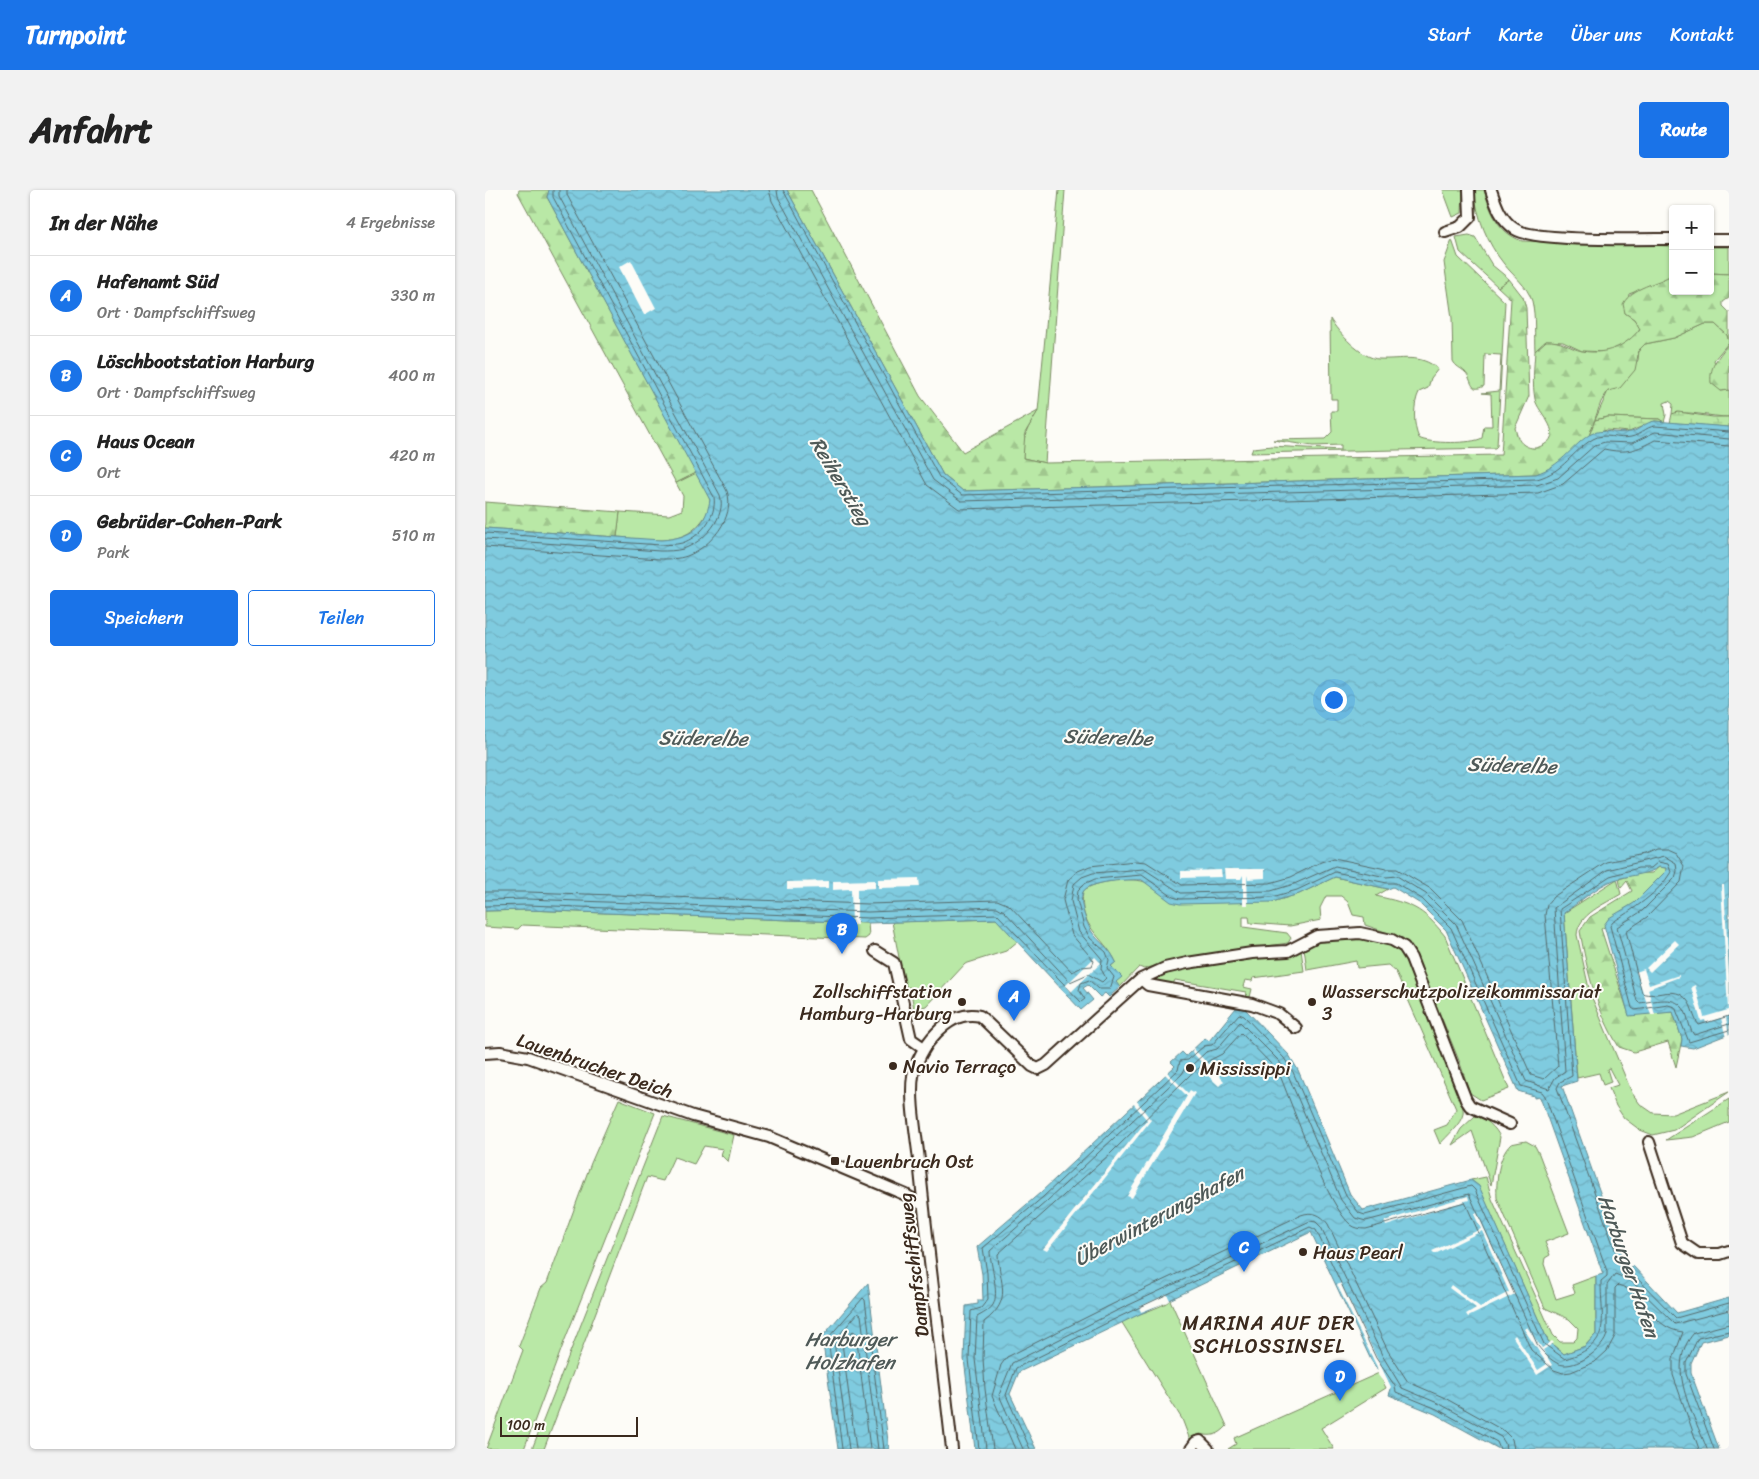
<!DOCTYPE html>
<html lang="de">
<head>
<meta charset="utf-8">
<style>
	:root { --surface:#fff; --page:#f2f2f2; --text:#222; --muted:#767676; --line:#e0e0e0; --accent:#1a73e8 }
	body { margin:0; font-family:Sriracha,sans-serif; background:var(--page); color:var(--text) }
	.controls { position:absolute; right:15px; top:15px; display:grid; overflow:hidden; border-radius:5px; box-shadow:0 1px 4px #0004 }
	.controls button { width:45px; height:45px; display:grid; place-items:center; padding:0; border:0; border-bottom:1px solid var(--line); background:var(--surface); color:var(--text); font:25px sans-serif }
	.scale { position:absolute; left:15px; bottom:12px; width:138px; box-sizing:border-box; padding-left:5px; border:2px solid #3b2a1e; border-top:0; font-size:14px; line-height:18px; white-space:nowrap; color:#3b2a1e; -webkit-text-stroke:4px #fdfcf7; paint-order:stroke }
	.you { position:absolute; left:848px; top:509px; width:18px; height:18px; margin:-12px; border:4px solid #fff; border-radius:50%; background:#1a73e8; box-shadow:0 0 0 8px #1a73e833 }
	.badge { display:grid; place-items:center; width:32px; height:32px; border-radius:50%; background:var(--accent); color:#fff; font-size:16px; font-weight:700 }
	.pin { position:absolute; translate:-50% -41px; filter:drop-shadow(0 1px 2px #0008) }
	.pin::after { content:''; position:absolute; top:26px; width:18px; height:15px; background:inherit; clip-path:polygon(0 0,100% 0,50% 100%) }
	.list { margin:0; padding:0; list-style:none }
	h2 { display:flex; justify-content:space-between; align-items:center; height:65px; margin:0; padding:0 20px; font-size:21px }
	h2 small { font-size:16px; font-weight:400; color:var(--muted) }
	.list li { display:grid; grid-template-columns:32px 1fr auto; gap:15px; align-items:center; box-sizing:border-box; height:80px; padding:0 20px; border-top:1px solid var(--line) }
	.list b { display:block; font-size:19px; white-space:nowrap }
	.list p { margin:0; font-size:16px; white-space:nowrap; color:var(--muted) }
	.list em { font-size:16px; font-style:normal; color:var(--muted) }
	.actions { display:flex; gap:10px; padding:15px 20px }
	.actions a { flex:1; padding:11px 0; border:1px solid var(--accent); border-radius:5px; text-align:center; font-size:18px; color:var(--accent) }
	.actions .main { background:var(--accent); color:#fff }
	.map { position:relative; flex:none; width:1244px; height:1259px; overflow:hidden; border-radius:5px }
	header { display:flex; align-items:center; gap:30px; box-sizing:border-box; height:70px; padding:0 25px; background:var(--accent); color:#fff }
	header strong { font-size:24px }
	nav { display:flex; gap:28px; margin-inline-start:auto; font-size:18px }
	.intro { display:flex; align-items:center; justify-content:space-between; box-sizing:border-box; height:120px; padding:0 30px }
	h1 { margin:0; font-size:35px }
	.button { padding:12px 22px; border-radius:5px; background:var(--accent); color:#fff; font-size:18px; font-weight:700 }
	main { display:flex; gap:30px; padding:0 30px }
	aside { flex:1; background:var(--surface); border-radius:5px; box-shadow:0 1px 4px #0004 }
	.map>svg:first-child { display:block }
	.green { fill:#b9e8a6; stroke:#7a8962 }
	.forest { fill:url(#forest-firs); stroke:#7a8962 }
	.wetland { fill:url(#wetland-marsh); stroke:#7a8962 }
	.water { fill:url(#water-waves); stroke:#648b92 }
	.pier { fill:#fdfcf7 }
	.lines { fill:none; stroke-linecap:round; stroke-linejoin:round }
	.shore { stroke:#566a6b; stroke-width:1 }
	.minor-casing { stroke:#3b2a1e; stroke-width:14 }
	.minor { stroke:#fdfcf7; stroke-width:10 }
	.poi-dot { fill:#3b2a1e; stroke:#fdfcf7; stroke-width:2 }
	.labels { text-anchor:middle; stroke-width:4; stroke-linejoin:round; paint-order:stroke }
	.poi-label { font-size:19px; fill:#3b2a1e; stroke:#fdfcf7; text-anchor:start }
	.street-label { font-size:19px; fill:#3b2a1e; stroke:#fdfcf7 }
	.water-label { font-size:20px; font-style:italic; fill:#4f5a58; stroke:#fdfcf7 }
	.neighbourhood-label { font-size:20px; letter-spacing:1px; fill:#3b2a1e; stroke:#fdfcf7 }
</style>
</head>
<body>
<header>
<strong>Turnpoint</strong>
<nav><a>Start</a><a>Karte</a><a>Über uns</a><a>Kontakt</a></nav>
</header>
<div class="intro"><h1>Anfahrt</h1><a class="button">Route</a></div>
<main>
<aside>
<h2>In der Nähe<small>4 Ergebnisse</small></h2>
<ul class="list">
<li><span class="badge">A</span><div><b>Hafenamt Süd</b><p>Ort · Dampfschiffsweg</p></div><em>330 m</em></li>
<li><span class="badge">B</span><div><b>Löschbootstation Harburg</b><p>Ort · Dampfschiffsweg</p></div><em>400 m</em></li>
<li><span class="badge">C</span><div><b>Haus Ocean</b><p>Ort</p></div><em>420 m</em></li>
<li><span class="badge">D</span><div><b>Gebrüder-Cohen-Park</b><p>Park</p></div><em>510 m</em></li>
</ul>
<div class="actions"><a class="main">Speichern</a><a>Teilen</a></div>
</aside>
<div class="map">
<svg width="1244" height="1259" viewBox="0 0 1244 1259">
	<defs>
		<pattern id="forest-firs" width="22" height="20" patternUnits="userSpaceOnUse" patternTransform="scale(1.25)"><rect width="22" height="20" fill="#b9e8a6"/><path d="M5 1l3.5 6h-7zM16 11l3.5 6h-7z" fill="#a0c78e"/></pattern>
		<pattern id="wetland-marsh" width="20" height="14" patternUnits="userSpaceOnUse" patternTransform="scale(1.25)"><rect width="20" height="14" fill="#b9e8a6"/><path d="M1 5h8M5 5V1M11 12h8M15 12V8" fill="none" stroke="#a0c78e"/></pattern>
		<pattern id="water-waves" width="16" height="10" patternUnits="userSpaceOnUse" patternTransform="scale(1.25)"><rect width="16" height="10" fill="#7fcbdf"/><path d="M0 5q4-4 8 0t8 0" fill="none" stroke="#6faebf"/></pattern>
	</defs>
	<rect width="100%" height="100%" fill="#fdfcf7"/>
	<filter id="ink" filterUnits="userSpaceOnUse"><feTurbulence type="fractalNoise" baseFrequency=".02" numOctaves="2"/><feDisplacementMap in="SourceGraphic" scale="10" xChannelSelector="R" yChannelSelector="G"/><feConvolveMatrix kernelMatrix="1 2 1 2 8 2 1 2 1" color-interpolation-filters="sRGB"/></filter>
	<g filter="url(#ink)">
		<path class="green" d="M 574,0 L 580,0 L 560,273 L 538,268 C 536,248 543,237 553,221 Z
			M 958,0 L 978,0 L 977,23 L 968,27 Z
			M 989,0 L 999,0 C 1006,23 1013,42 1037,51 L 1188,56 L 1188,84 L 1176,92 L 1144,104 L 1140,123 L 1149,129 L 1155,138 L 1149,147 L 1126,162 L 1097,161 L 1078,152 L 1061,151 L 1050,161 C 1049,145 1051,127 1047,111 C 1042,95 1029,87 1019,74 C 1002,53 992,27 989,0 Z
			M 984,45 L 990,47 L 1007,75 L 1024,89 L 1013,97 L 975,62 L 971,47 Z
			M 967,50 L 973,67 L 1020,112 L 1012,256 L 1010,258 L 766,263 L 768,258 L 787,256 L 856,260 L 856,255 L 828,256 L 788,250 L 840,249 L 847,242 L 846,221 L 852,221 L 852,209 L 846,209 L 845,129 C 853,142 877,169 894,169 C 916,170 935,163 953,179 L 946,188 L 943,198 L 934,202 C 928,214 928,236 934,248 C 943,254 988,254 997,248 L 999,236 L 1007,236 L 1006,204 L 997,203 L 1014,201 L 1016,165 L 1000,164 L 999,196 C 984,204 988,189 980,182 C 976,178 971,177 968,171 L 967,128 L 959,72 Z
			M 1225,57 L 1244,57 L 1244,84 L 1225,83 Z
			M 1220,134 L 1230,134 L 1242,145 L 1244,152 L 1229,170 L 1236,201 L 1244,200 L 1244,227 C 1227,227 1200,220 1187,224 L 1188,214 L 1184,211 L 1179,213 L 1181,225 L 1179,232 L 1174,229 L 1123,227 L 1110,230 L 1123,201 L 1135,197 L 1153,170 L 1154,160 L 1160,154 L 1189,148 Z
			M 211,283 C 215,291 224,303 225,311 C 225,319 221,326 216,332 C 196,358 160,349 132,347 L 135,322 L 184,325 L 197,320 L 198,306 L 191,293 Z
			M 850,687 L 903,699 L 891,706 C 926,714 937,717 960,746 L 1024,899 L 996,910 L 985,903 L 975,873 L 928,758 L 918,748 L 880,735 L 879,727 L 868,725 L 863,712 L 856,706 L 841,706 L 835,718 L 836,730 L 805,736 L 765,733 L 764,727 L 758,727 L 758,737 L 802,743 L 806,748 L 803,753 L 694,769 L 659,779 L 654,777 L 635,797 L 631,793 L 626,776 L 631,772 C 618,745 593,738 598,701 C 608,691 650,686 662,693 L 787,712 L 814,704 Z
			M 1132,689 L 1136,704 C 1120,714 1093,724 1092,745 L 1105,803 L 1147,903 L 1155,914 L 1168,923 L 1188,924 L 1244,902 L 1189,940 L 1168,945 L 1155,940 L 1139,928 L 1131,916 L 1124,898 L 1133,895 L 1124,878 L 1122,879 L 1126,892 L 1118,895 L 1114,883 L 1092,888 L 1079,723 Z
			M 42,720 L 383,733 L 384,746 L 380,749 L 37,735 L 33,739 L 0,737 L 0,721 Z
			M 511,729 L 533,751 L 521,761 L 480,774 L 441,816 L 429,819 L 425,797 L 420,798 L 407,732 Z
			M 876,747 L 905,754 L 919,762 C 928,786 982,908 978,924 C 976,934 962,946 955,954 L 949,940 L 962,935 L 971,919 L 911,782 L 903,775 L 872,778 L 871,771 L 822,780 L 819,758 L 829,751 Z
			M 816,760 L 819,781 L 768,788 L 767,791 L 760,790 L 758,797 L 767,799 L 765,807 L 762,808 L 761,802 L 690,790 L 688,794 L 665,789 L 702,778 L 807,764 Z
			M 134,909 L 170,923 L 79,1152 L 39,1259 L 1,1259 L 38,1160 L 34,1156 L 56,1098 L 62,1093 L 106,973 Z
			M 1244,909 L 1244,932 L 1208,947 L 1181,950 Z
			M 178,926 L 249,945 L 243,972 L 236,965 L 238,959 L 219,956 L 209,974 L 189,967 L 178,991 L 162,987 L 59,1259 L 47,1259 Z
			M 990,926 C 999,926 1012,939 1015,947 L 1006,995 L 987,941 L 967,955 L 976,939 Z
			M 1041,951 L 1050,956 L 1054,964 L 1084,1043 L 1060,1052 L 1065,1065 L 1060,1068 L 1059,1074 L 1071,1109 L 1090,1103 L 1087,1095 L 1111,1086 L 1111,1144 L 1100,1156 L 1079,1164 L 1063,1151 L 994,997 L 986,990 L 1001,987 L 1007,1009 L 1068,1145 L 1075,1152 L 1088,1152 L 1092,1148 L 1093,1138 L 1084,1129 L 1060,1118 L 1012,1008 C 1011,992 1013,966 1026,954 Z
			M 685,1110 L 742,1236 C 734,1245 727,1247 715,1244 L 705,1250 L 697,1229 L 636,1131 C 647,1126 679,1117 685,1110 Z
			M 894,1183 L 901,1198 L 836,1238 L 849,1259 L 743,1259 L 751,1254 L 749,1248 Z"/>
		<path class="forest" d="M 34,0 L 64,0 L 62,7 L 211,283 L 191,293 L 33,3 Z
			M 302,0 L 326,0 L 435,206 L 478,262 L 553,221 L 540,243 L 538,268 L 560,273 L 1016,265 L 1026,109 L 1013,97 L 1024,89 L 1038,107 L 1041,118 L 1044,206 L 1030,238 C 1032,245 1033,251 1039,255 C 1044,258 1049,259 1054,257 C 1084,246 1052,223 1050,209 C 1047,194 1049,177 1050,161 L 1061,151 C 1076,150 1084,158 1097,161 C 1121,165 1140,157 1155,139 L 1149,129 L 1140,123 L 1138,114 C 1148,96 1171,95 1188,84 L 1188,101 L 1225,101 L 1225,83 L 1244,84 L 1244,108 L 1238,112 L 1238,116 L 1244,122 L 1244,200 L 1236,201 L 1226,193 C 1224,174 1235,167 1244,152 L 1242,145 L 1230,134 L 1220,134 L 1189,148 L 1160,154 L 1154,160 L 1150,180 L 1135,198 L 1123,201 L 1116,212 L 1104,246 L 1067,279 L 1051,284 L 478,301 L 458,285 Z
			M 0,312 L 135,322 L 132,347 L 0,338 Z
			M 1174,677 L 1181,678 L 1181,681 L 1148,721 L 1116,739 L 1144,825 L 1188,822 L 1197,849 L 1191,877 L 1183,852 L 1149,862 L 1134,857 C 1112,821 1102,782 1095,741 L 1105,727 L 1147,701 L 1142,691 L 1136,698 L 1134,689 L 1154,683 L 1167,683 Z"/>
		<path class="wetland" d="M 1193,222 L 1228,227 L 1244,227 L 1244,237 L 1185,233 L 1187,224 Z
			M 1123,227 L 1174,229 L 1179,232 L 1170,231 L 1144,242 L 1121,240 L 1104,246 L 1110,230 Z"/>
		<path class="water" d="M 64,0 L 302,0 L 458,285 L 478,301 L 1051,284 C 1077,275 1084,259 1104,245 C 1118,237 1131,245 1146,242 C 1155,240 1160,232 1170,231 L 1244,237 L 1244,844 L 1208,858 L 1196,856 L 1197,849 L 1188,822 L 1144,826 L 1119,735 L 1124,728 L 1149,713 L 1181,681 L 1181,678 L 1174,677 C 1164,685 1143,685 1129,690 C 1114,695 1093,713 1079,723 L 1092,891 L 1077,896 L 1142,1078 L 1148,1076 L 1192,1123 L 1244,1108 L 1244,1145 L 1216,1152 L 1206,1174 L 1206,1183 L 1234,1259 L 1014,1259 L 950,1224 L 904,1205 L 906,1199 L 886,1170 L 826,1042 L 534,1182 L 525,1204 L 551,1259 L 490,1259 L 479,1169 L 481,1116 L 493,1114 L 493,1110 L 498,1110 L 497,1084 L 492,1057 L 555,1003 L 690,876 L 686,872 L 697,862 L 701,866 L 720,848 L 724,851 L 751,818 L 761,820 L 804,865 L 813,880 L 865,1004 L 878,1020 L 986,990 L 994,996 L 1063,1151 L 1079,1164 L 1100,1156 L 1111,1144 L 1111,1086 L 1118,1084 L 1055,907 L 1049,908 L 1049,906 L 1033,901 L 961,740 L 934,713 L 908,697 L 903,699 L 850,687 L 814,704 L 787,712 L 695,714 L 686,712 L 657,690 C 646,689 603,691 598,702 C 593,712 602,734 607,742 C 615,754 624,756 631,772 L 626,776 L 637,787 L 631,792 L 635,797 L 624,807 L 620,803 L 615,807 L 603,795 L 598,798 L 608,810 L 596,820 L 511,729 L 383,733 L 42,720 L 0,721 L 0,338 L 176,350 C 204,348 220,339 225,310 L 62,7 Z
			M 383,1093 L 404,1259 L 353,1259 L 337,1147 Z"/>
		<path class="pier" d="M 146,70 L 171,118 L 159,125 L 134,77 Z
			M 739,679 L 780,679 L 780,688 L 763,689 L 762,685 L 763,715 L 758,715 L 758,685 L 756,689 L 740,689 Z
			M 736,680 L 737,687 L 696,688 L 696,681 Z
			M 434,688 L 435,697 L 393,698 L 393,689 Z
			M 390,690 L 390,698 L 372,699 L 372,735 L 367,735 L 366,699 L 348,700 L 348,691 Z
			M 344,691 L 344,698 L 302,699 L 302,692 Z
			M 1236,695 L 1239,695 L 1244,785 L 1244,825 L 1241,827 L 1244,847 L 1241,848 L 1236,828 L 1221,833 L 1220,830 L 1216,831 L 1206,797 L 1210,795 L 1219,827 L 1243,820 Z
			M 1190,750 L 1194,754 L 1165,782 L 1161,778 Z
			M 610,767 L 616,773 L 586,802 L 580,796 Z
			M 1159,779 L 1164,795 L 1194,785 L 1194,787 L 1163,799 L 1170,825 L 1166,825 L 1151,782 Z
			M 708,858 L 739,891 L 734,896 L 718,881 L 721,877 L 707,862 Z
			M 680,880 L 703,903 L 705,900 L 710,903 L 647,1008 L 642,1006 L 702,906 L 678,882 Z
			M 651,910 L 666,930 L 562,1061 L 558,1059 L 662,930 L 648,913 Z
			M 983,1006 L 984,1010 L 901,1036 L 899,1031 Z
			M 992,1023 L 1030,1104 L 983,1127 L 981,1124 L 991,1118 L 964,1098 L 966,1095 L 995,1117 L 1024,1102 L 997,1041 L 950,1064 L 947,1061 L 996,1039 L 989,1024 Z
			M 856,1093 L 906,1197 L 904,1200 L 893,1185 L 892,1177 L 852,1095 Z
			M 682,1104 L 685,1110 L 682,1112 L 656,1122 L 654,1117 Z
			M 1042,1137 L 1057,1158 L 1067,1151 L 1069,1153 L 1058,1160 L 1067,1175 L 1052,1185 L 1028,1147 L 1030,1145 L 1053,1180 L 1062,1174 L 1039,1139 Z"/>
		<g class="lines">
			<path class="shore" d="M 284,0 L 287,11 L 442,295 L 474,319 L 1053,303 L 1078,294 L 1119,259 C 1142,264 1151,260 1170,250 L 1244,256
				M 292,0 L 293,7 L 448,290 L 476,311 L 1052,295 L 1073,288 L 1110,255 L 1120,252 L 1147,253 L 1170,242 L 1244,249
				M 298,0 L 454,287 L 477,305 L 1052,289 C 1080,281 1086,262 1108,249 C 1120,242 1133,250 1146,247 C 1156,245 1160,237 1170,236 L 1244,242
				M 0,343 L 176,355 C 183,354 190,355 197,353 C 215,347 232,327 229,307 L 68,7 L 68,0
				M 0,349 L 175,361 C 182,361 191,361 198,359 C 219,352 242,327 235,305 L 74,6 L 74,0
				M 0,357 L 174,369 C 183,369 194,369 202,366 C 225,357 251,328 242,301 L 82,5 L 82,0
				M 0,702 L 43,702 L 383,714 L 512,710 L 524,715 L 587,782 L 597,777 L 607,776 L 609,771 L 587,745 L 578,710 L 583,690 L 593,681 L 605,676 L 650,671 L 661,672 L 697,695 L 785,693 L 806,687 L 836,672 L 849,668 L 901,679 L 912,679 L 946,699 L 977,730 L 1046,885 L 1059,889 L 1073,876 L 1060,725 L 1062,715 L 1068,707 L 1121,672 L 1160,664 L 1171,659 L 1182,659 L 1191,663 L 1199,676 L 1196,692 L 1162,727 L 1141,741 L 1157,803 C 1171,809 1189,794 1202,810 C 1208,817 1208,828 1214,835 L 1244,826
				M 0,710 L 42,709 L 383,722 L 512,717 L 519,721 L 585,792 L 603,784 L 617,792 L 621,788 L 616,779 L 617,769 L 594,742 L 586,711 L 589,694 L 597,687 L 608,683 L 659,679 L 696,703 L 786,701 L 809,694 L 850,676 L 901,687 L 912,686 L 941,704 L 971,734 L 1041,891 L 1064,899 L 1070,888 L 1080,881 L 1069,718 L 1122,680 L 1179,666 L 1191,673 L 1192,681 L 1190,688 L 1157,721 L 1132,737 L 1152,811 L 1154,813 C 1174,811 1194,803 1202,826 C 1204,833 1205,840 1209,845 L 1244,834
				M 0,716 L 42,715 L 383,728 L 512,724 L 596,812 L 600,809 L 594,800 L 596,793 L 604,790 L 614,799 L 625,799 L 629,787 L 622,778 L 624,770 L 621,762 L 605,748 L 599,737 L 592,710 L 593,700 L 599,694 L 610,689 L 657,685 L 688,707 L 695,709 L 787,707 L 812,700 L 850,682 L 902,693 L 911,693 L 937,709 L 966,738 L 1036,896 L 1057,902 L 1060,906 L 1122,1081 L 1122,1086 L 1116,1091 C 1116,1133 1128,1154 1080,1169 L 1059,1154 L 990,1000 L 986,996 L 880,1025 L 874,1023 L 861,1006 L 808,882 L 799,868 L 759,826 L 754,824 L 727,855 L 719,856 L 703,870 L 695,871 L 693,880 L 558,1007 L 498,1058 L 502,1083 L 503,1109 L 496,1118 L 486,1121 L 484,1169 L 494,1259
				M 1244,840 L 1204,852 L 1190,817 L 1183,815 L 1150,820 L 1147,818 L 1125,736 L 1128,732 C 1148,719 1173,704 1186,682 L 1183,674 L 1173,672 L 1166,678 L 1153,678 L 1125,686 L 1075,719 L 1087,886 L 1075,892 L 1072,898 L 1137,1079 L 1141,1083 L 1147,1083 L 1191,1128 L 1244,1113
				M 357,1259 L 343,1148 L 378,1108 L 380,1110 L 399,1259
				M 364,1259 L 349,1151 L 373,1123 L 376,1125 L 393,1259
				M 371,1259 L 357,1153 L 368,1141 L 371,1143 L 385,1259
				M 501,1259 L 490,1169 L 492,1127 C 497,1124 504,1121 508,1115 C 515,1103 505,1074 505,1061 L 562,1011 L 697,884 L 701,877 L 707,875 L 721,862 L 732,859 L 755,832 L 794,871 L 803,885 L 856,1010 L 870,1028 L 881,1031 L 984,1004 L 1053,1156 C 1058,1163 1070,1175 1079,1175 C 1094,1176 1119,1159 1122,1144 L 1122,1095 L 1130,1084 L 1145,1090 L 1190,1134 L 1244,1120
				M 508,1259 L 500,1199 L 498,1168 L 499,1132 C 529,1109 514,1094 513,1064 L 625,964 L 706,884 L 725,870 L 737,864 L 756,843 L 788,876 L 796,888 C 809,920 843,1017 866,1035 C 870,1038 875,1039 881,1039 L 980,1012 L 1046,1160 L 1069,1180 L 1078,1183 L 1086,1182 L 1110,1172 L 1122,1161 L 1130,1146 L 1130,1098 L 1133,1095 C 1160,1102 1166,1139 1198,1142 L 1188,1169 L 1188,1185 L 1214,1259
				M 530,1259 L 507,1206 L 516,1175 L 522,1167 L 628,1114 L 816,1025 C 827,1021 836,1024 843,1034 L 903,1161 L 923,1192 L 958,1207 L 1019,1241 L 1027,1249 L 1029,1259
				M 538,1259 L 514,1205 L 527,1173 L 631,1121 L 825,1031 L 831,1032 L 836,1037 L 897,1165 L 917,1198 L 955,1214 L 1016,1247 L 1020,1253 L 1021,1259
				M 545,1259 L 521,1205 L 531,1178 L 634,1127 L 825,1037 L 831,1040 L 891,1168 L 910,1196 L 911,1202 L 952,1219 L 1012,1252 L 1015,1259
				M 1222,1259 C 1209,1224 1179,1177 1209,1143 L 1244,1134
				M 1229,1259 L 1201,1184 L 1201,1173 L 1213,1148 L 1244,1141"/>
			<g class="minor-casing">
				<path id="minor" d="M 1006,0 C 1011,15 1016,30 1030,39 C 1049,52 1158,49 1188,49
					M 960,42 L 975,37 L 985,27 L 984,0
					M 1225,50 L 1244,50
					M 390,761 L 409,773 L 426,849 L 439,858
					M 656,789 L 663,795 L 767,814 L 794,824 L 811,838
					M 0,863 L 15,862 L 43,867 L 208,926 L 284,947 L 421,1005 L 438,1015
					M 1164,952 L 1197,1053 L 1213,1064 L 1235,1064 L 1244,1061
					M 467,1259 C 457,1166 444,1073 435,980 C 433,954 424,911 428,886 C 433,859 463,818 495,826 L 547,876 L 553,879 L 561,875 L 656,789 L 680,778 L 702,773 L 767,763 L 803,761 L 832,746 L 875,743 L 907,750 L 919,757 L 926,768 L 981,910 L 985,916 L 1025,934
					M 706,1259 L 711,1252 L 715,1251 L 723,1259"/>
			</g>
			<use href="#minor" class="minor"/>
		</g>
	</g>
	<g class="poi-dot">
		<circle cx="477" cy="812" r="5"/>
		<circle cx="827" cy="812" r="5"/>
		<circle cx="408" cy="876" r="5"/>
		<circle cx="705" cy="878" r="5"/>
		<rect x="345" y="966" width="10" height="10" rx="2.5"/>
		<circle cx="818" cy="1062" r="5"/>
	</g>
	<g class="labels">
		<g class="poi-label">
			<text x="467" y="808" text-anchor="end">Zollschiffstation<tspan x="467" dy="22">Hamburg-Harburg</tspan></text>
			<text x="837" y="808">Wasserschutzpolizeikommissariat<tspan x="837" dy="22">3</tspan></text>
			<text x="418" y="883">Navio Terraço</text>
			<text x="715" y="885">Mississippi</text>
			<text x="360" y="978">Lauenbruch Ost</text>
			<text x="828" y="1069">Haus Pearl</text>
		</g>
		<g class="street-label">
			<text transform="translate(110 875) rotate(19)" y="7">Lauenbrucher Deich</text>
			<text transform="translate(428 1075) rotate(-97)" y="7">Dampfschiffsweg</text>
		</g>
		<g class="water-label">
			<text transform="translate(356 291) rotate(59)" y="7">Reiherstieg</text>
			<text transform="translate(623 547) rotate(2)" y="7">Süderelbe</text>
			<text transform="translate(218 548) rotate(1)" y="7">Süderelbe</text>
			<text transform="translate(1027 575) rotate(2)" y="7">Süderelbe</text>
			<text transform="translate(674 1026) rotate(-28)" y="7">Überwinterungshafen</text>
			<text transform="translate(1144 1076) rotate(71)" y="7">Harburger Hafen</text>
			<text x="365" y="1156">Harburger<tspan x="365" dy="23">Holzhafen</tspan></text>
		</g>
		<g class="neighbourhood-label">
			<text x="784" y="1140">MARINA AUF DER<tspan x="784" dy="23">SCHLOSSINSEL</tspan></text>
		</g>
	</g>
</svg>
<div class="controls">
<button>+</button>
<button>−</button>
</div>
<div class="scale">100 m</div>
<div class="you"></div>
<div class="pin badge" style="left:529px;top:831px">A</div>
<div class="pin badge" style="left:357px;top:764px">B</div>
<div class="pin badge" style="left:759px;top:1082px">C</div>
<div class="pin badge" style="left:855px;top:1211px">D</div>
</div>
</main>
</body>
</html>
